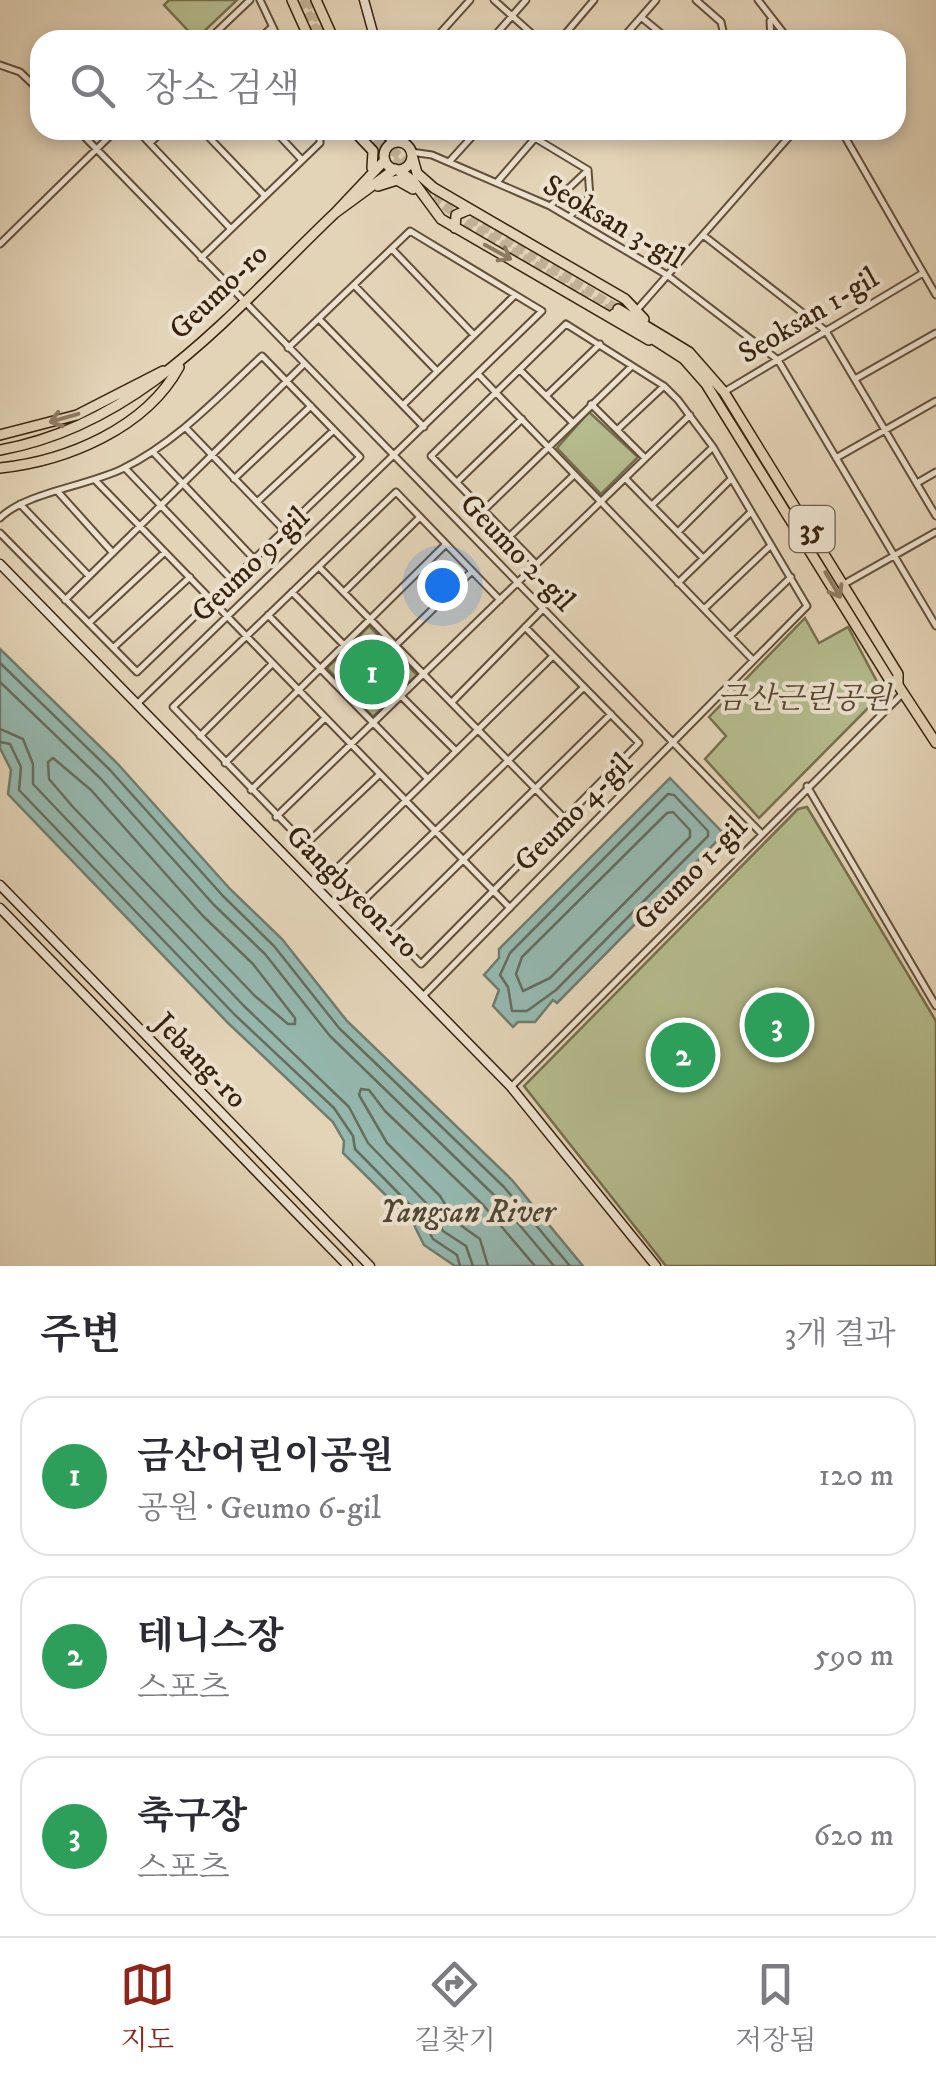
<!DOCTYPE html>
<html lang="ko">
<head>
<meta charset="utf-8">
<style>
	:root { --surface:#fff; --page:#f2f2f3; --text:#2b2b33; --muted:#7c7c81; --line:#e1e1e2; --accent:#8f2418 }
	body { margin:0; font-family:"IM FELL DW Pica","Noto Serif KR",serif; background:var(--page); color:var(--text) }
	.you { position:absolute; left:442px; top:585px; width:35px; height:35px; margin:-25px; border:8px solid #fff; border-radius:50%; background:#1a73e8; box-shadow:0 0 0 15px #1a73e833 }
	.badge { display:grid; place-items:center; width:65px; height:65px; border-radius:50%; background:var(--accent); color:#fff; font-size:32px; font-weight:700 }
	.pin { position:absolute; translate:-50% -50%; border:5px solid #fff; box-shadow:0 2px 10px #0006 }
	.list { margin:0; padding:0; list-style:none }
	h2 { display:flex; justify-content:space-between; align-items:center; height:130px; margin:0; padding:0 40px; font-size:42px }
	h2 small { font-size:32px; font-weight:400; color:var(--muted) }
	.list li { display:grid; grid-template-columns:65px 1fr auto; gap:30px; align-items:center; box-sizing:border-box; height:160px; margin:0 20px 20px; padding:0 20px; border:2px solid var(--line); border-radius:30px }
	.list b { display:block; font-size:38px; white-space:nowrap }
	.list p { margin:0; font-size:32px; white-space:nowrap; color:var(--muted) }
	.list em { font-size:32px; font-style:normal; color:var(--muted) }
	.icon { flex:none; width:55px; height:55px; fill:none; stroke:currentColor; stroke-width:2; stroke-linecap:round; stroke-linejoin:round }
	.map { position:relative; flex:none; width:936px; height:1266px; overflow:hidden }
	.search { position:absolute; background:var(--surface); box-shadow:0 5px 15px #0003; left:30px; right:30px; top:30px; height:110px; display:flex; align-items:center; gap:25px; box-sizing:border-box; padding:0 35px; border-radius:30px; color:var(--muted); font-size:38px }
	.sheet { height:670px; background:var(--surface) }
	nav { display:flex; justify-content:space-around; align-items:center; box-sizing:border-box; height:140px; border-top:2px solid var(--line); background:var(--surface); font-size:28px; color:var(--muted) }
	nav a { display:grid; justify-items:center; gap:5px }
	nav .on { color:var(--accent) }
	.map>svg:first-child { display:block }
	.green { fill:#b5bc8e; stroke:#766f4e; stroke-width:2.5 }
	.water { fill:#95b8af; stroke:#707c6e; stroke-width:2.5 }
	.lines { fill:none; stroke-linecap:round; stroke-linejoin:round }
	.shore { stroke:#666d5e; stroke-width:2.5 }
	.primary-tunnel { stroke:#c1b095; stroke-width:9; stroke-dasharray:9 4.5; stroke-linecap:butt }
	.street-casing { stroke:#634e38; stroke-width:9 }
	.secondary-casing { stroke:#38220d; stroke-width:11 }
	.primary-casing { stroke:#38220d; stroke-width:12 }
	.street { stroke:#ede2d0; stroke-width:5 }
	.secondary { stroke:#ede2d0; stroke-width:8 }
	.primary { stroke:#e3d3b7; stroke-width:9 }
	.oneway { stroke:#8e7a62 }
	.labels { text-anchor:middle; stroke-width:8; stroke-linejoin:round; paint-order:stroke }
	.shield { fill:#ede2d0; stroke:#6e5c48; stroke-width:2.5 }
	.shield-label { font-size:28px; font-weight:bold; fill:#38220d }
	.street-label { font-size:30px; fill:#38220d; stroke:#ede2d0 }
	.park-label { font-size:30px; font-style:italic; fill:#57482d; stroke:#ede2d0 }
	.water-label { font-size:32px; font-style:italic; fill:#4f4836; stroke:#ede2d0 }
</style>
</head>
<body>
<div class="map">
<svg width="936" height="1266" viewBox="0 0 936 1266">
	<rect width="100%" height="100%" fill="#e3d3b7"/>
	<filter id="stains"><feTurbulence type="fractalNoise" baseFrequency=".002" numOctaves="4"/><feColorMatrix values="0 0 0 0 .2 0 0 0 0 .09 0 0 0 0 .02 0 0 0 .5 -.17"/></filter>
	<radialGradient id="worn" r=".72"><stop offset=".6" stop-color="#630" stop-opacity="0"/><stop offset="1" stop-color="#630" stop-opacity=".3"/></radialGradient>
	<path class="green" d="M 169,0 L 237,0 L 196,39 L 164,5 Z
		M 589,412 L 638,457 L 601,494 L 557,448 Z
		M 805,618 L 819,643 L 848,627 L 883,693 L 759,818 L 705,759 L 726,736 L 709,717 Z
		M 369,626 L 417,675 L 373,717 L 327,668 Z
		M 807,807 L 936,1021 L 936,1266 L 666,1266 L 524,1086 L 798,809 Z"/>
	<path class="water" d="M 0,649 L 117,763 L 230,889 L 282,939 L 347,1021 L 512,1180 L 583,1266 L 455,1266 L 424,1245 L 412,1221 L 343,1153 L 344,1141 L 333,1122 L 228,1023 L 8,794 L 11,770 L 0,748 Z
		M 670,778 L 724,834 L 557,1003 L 553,1000 L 535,1022 L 518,1022 L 513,1027 L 493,1006 L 499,990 L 484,975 L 499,958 L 499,949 Z"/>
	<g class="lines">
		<path class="shore" d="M 0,663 L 110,770 L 223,896 L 274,946 L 339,1028 L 504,1187 L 570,1266
			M 0,682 L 101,779 L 214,905 L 265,954 L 330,1036 L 495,1196 L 554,1266
			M 0,729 L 23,739 L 33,764 L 33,784 L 244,1006 L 349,1107 L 368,1143 L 429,1206 L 443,1231 L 466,1246 L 473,1266
			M 0,742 L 10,744 L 21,767 L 19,790 L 235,1015 L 334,1108 L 353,1136 L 355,1149 L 419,1214 L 433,1239 L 457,1255 L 460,1266
			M 53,758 L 91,790 L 203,916 L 253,964 L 295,1018 L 295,1024 L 288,1024 L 255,996 L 73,807 L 49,779 L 48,762 Z
			M 668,794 L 674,795 L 708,831 L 708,836 L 556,990 L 527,1011 L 512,1011 L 508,987 L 500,975 L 510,953 Z
			M 673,812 L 690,830 L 690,837 L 550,978 L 523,991 L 516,974 L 522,957 L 667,813 Z
			M 488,1266 L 480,1239 L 456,1222 L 440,1196 L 387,1143 L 359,1095 L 361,1089 L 369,1090 L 385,1111 L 484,1206 L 535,1266"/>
		<path class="primary-tunnel" d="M 302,0 L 320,40
			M 309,0 L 327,40
			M 366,130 L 409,175
			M 373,130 L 407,164
			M 423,189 L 467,223 L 614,314
			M 459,211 L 618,309"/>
		<g class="street-casing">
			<path id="street" d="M 260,0 L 279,40
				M 494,0 L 539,40
				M 696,0 L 721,22 L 725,40
				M 758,0 L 789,40
				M 641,17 L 669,40
				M 770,21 L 771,40
				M 208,40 L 250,0
				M 258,40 L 272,27
				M 434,40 L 470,0
				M 491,40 L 526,0
				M 560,40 L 594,0
				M 621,40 L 656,0
				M 0,65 L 20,72 L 40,91
				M 78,130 L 761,833
				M 137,130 L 231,229
				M 202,130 L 265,196
				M 274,130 L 302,160
				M 841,130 L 936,295
				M 535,138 L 588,170
				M 150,143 L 164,130
				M 403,143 L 414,130
				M 411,152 L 432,155 L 550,206 L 667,275 L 778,360 L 936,626
				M 449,162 L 478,130
				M 498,181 L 542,130
				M 550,206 L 588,170
				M 569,217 L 590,197 L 588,170
				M 703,235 L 826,331 L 936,516
				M 0,244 L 116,130
				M 392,249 L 474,335
				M 201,258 L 320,143 L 320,130
				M 354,285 L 437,371
				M 636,311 L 795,130
				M 319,319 L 424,427
				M 520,370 L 572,422
				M 478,374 L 753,660
				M 855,379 L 936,333
				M 724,392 L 923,273
				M 546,396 L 600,344
				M 591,404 L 645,458
				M 403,405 L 515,295
				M 186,428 L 284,530
				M 617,430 L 664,386
				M 153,452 L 254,559
				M 836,458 L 936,401
				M 125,468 L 232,580
				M 625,478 L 703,558
				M 234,479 L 311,406
				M 96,481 L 510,908
				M 457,482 L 522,419
				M 917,483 L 936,472
				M 59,493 L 113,553
				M 257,502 L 334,430
				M 20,504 L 89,576
				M 652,505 L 713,447
				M 484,510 L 632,366
				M 0,518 C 25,493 87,486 122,469 C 177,442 218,397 262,356 L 360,457 L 137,672 L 0,533
				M 678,532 L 731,479
				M 509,537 L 574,475
				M 319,567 L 565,819
				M 678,583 L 751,512
				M 846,583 L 936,532
				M 292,592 L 344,645
				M 344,592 L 420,517
				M 65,600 L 304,364
				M 500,600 L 396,492 L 173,707 L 421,964 L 639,743 L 525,627
				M 704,609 L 770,546
				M 268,615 L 428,779
				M 89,623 L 165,552
				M 730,636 L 791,577
				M 396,645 L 472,571
				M 113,648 L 190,577
				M 401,696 L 455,750
				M 452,702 L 543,609
				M 137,704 L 542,311 L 410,231 L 288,348
				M 200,736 L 272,664
				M 225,763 L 446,544
				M 807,786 L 936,1006
				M 251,790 L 325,718
				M 276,817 L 690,415
				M 304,846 L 380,774
				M 332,873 L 553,656
				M 361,903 L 584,687
				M 390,932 L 611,714
				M 424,995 L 807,606 L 713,447 L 678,400 L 664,386 L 566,324 L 431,456 L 536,564
				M 511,1087 L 903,693"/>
		</g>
		<g class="secondary-casing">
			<path id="secondary" d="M 364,0 L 375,40
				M 401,142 L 401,130
				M 0,564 L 511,1087 L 656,1266
				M 0,885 L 370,1266
				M 0,908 L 348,1266"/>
		</g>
		<g class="primary-casing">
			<path id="primary" d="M 292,0 L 310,40
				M 316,0 L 334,40
				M 353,130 L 373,151 L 372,168
				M 380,130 L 396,142
				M384 156a14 14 0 1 1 28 0a14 14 0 1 1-28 0Z
				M 412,155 L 417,173 L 434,188 L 625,299 L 644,319
				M 385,160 L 335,213 L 395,169
				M 398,170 L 413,181 L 441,219 L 649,340
				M 378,186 L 397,180 L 413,189
				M 455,228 L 456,215 L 470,209
				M 618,309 L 689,352 L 724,392 L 898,674 L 898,685
				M 614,314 L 684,359 L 706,384 L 889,679 L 898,685 L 936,743
				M 0,435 L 77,415 L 163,371
				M 0,450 C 144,424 234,309 335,213
				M 0,468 C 67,461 146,428 179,367"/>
		</g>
		<use href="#street" class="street"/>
		<use href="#secondary" class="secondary"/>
		<use href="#primary" class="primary"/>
	</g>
	<defs><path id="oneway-shaft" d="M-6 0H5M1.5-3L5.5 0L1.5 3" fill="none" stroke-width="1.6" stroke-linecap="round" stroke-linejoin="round" transform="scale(2.5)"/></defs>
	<g class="oneway">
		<use href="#oneway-shaft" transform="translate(498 252) rotate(29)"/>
		<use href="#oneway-shaft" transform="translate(64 418) rotate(164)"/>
		<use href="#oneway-shaft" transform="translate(833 585) rotate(59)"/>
	</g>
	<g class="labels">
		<rect class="shield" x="789.5" y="506" width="45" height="46" rx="8"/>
		<g class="shield-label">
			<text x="812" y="539">35</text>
		</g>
		<g class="street-label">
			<text transform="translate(614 221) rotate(30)" y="10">Seoksan 3-gil</text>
			<text transform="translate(218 291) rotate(-44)" y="10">Geumo-ro</text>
			<text transform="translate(808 315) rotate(-31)" y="10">Seoksan 1-gil</text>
			<text transform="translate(518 552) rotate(46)" y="10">Geumo 2-gil</text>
			<text transform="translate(250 564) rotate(-44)" y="10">Geumo 9-gil</text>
			<text transform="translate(573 812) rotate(-45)" y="10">Geumo 4-gil</text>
			<text transform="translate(690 873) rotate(-45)" y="10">Geumo 1-gil</text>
			<text transform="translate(353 891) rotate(45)" y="10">Gangbyeon-ro</text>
			<text transform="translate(201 1060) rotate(46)" y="10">Jebang-ro</text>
		</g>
		<g class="park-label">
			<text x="804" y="708">금산근린공원</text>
		</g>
		<g class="water-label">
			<text x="467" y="1222">Yangsan River</text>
		</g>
	</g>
	<rect width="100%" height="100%" filter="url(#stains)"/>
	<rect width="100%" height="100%" fill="url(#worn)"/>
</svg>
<div class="you"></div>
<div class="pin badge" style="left:372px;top:672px;background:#2e9e5b">1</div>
<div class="pin badge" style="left:683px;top:1055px;background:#2e9e5b">2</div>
<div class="pin badge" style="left:777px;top:1025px;background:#2e9e5b">3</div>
<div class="search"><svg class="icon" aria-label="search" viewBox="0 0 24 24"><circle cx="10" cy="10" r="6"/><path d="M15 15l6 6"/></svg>장소 검색</div>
</div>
<section class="sheet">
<h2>주변<small>3개 결과</small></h2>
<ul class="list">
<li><span class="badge" style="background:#2e9e5b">1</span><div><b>금산어린이공원</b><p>공원 · Geumo 6-gil</p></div><em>120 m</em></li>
<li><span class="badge" style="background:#2e9e5b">2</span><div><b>테니스장</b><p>스포츠</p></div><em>590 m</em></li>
<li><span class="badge" style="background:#2e9e5b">3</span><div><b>축구장</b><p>스포츠</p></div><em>620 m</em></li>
</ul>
</section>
<nav>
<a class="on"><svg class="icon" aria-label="map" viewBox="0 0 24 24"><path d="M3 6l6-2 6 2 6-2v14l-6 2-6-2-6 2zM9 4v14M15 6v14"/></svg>지도</a>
<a><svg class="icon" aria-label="directions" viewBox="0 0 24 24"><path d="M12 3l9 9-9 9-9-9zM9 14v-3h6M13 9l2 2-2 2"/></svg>길찾기</a>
<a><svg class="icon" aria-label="saved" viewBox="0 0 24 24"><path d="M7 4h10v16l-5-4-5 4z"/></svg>저장됨</a>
</nav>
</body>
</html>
